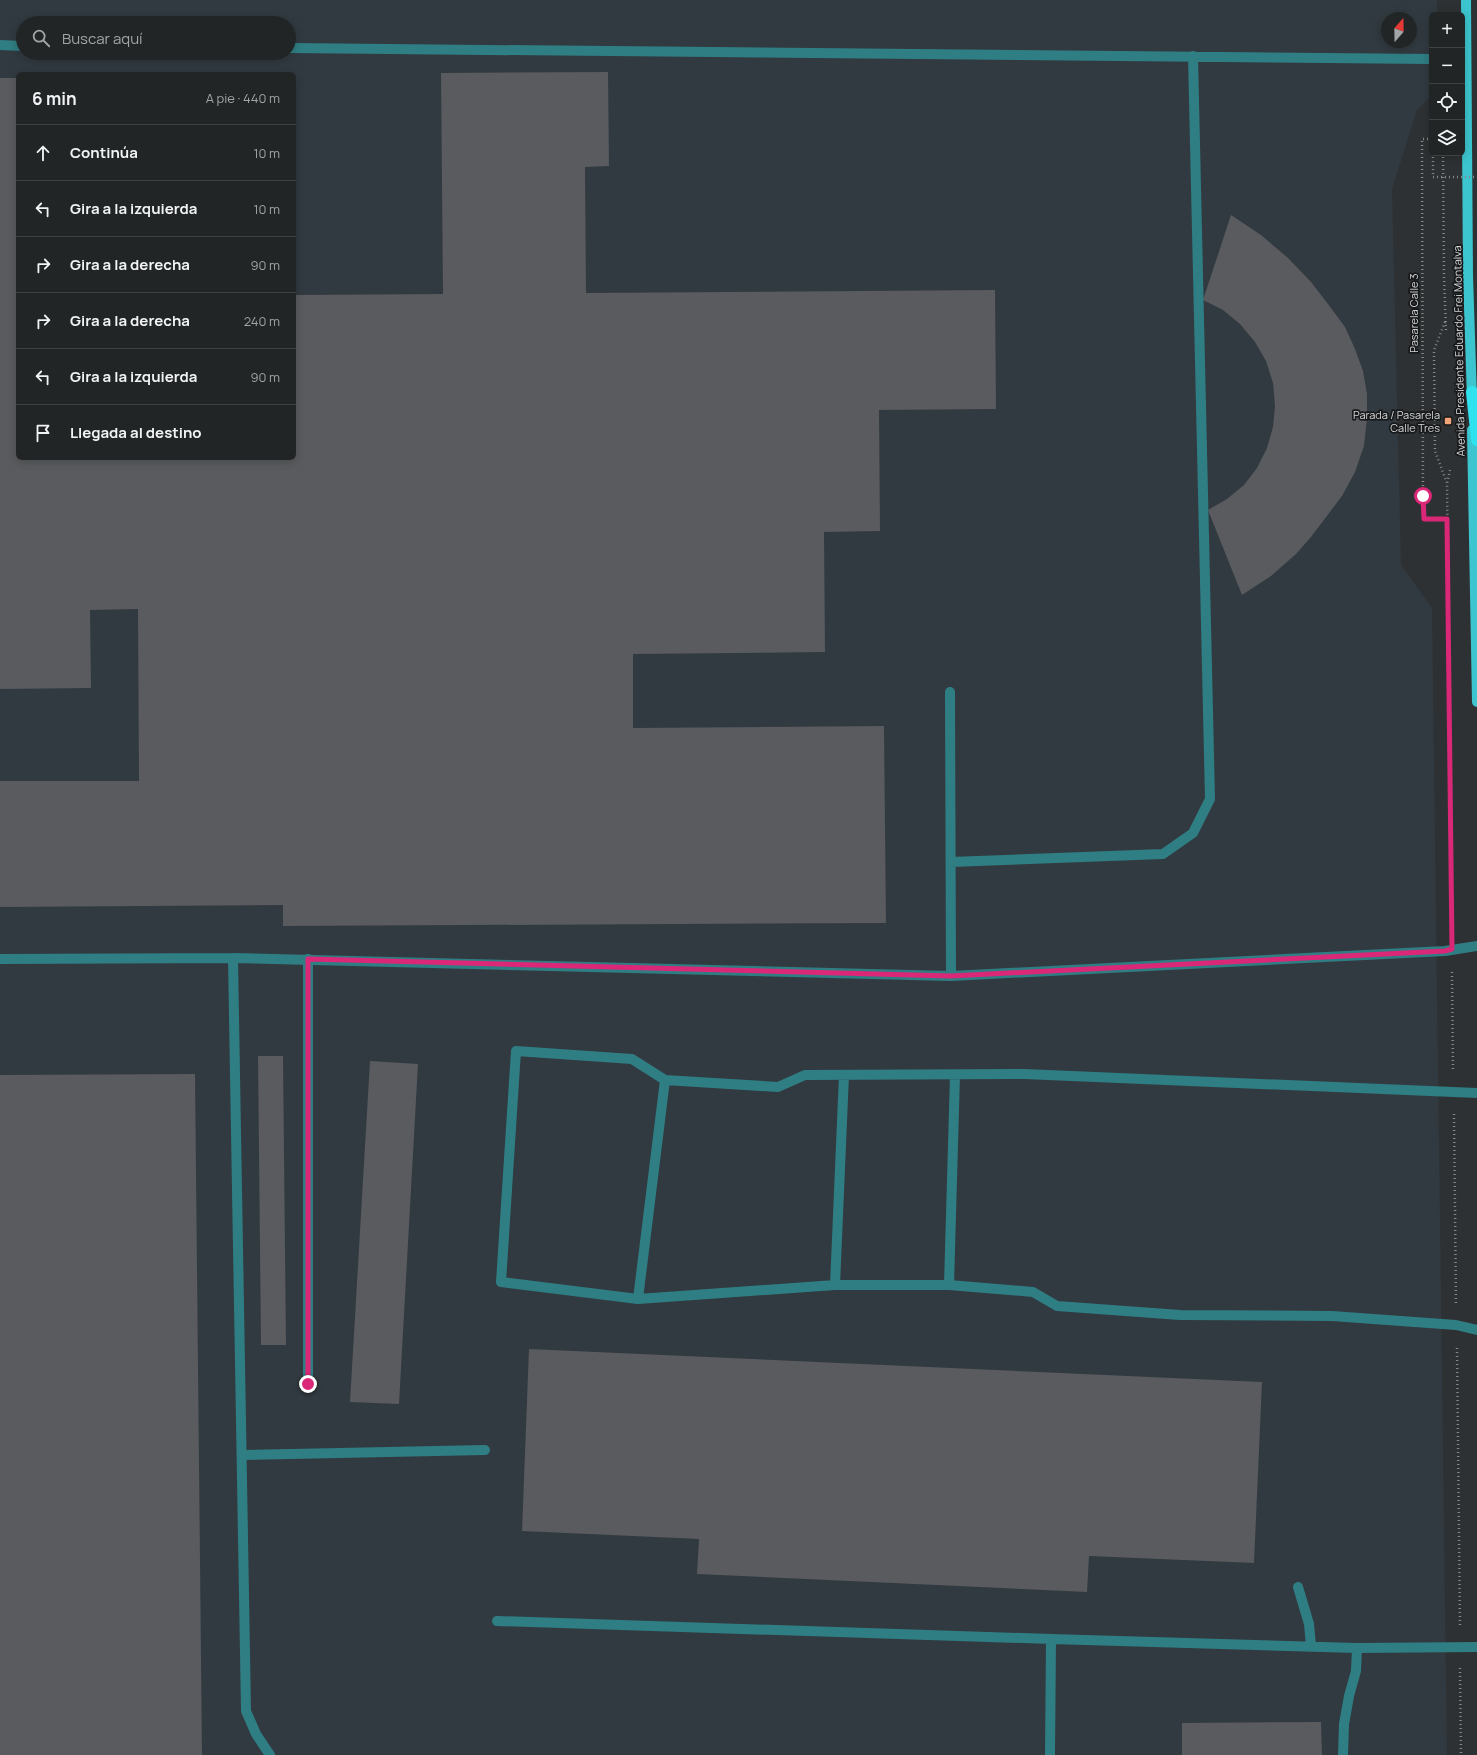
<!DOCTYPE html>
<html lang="es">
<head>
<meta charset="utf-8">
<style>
	:root { --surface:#222526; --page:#2e3132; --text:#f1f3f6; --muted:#a2a5a7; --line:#3f4243 }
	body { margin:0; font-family:Manrope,sans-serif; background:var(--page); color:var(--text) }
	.controls { position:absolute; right:12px; top:12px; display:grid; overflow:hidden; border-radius:6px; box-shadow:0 2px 10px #0003 }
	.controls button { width:36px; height:36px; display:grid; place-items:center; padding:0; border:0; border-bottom:1px solid var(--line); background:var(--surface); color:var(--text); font:20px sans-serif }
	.compass { position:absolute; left:1381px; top:12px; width:36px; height:36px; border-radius:50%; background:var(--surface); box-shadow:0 2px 10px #0003; rotate:20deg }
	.stop { position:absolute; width:12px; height:12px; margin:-9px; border:3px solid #db2777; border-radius:50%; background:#fff }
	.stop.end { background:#db2777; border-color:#fff; box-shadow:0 1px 4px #0008 }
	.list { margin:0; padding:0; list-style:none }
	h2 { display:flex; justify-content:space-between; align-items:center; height:52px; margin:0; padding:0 16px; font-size:17px }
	h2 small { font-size:13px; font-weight:400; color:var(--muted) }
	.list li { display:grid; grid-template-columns:26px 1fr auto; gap:12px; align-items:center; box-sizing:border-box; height:56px; padding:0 16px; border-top:1px solid var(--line) }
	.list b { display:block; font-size:15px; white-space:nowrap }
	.list em { font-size:13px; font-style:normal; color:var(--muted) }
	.icon { flex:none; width:22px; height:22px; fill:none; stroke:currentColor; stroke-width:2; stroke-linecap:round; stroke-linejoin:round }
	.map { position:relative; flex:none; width:1477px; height:1755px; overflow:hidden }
	.search { position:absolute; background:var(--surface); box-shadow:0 2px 10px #0003; left:16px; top:16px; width:280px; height:44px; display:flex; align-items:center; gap:10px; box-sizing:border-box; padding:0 14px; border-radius:22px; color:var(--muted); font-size:15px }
	.panel { position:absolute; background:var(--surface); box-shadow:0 2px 10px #0003; left:16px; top:72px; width:280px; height:388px; border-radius:6px }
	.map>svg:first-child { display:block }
	.built { fill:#313a40; fill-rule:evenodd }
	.building { fill:#595b5e }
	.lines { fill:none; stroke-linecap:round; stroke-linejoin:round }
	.path { stroke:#858789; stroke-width:2.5; stroke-dasharray:1 3; stroke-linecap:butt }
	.minor { stroke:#2f7e83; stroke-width:10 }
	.major { stroke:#3cc5ce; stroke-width:10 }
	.highway { stroke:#2fe2ed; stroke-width:12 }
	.path-bridge { stroke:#858789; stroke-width:2.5; stroke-dasharray:1 3; stroke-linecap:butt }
	.route { stroke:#db2777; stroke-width:5 }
	.poi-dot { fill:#efa377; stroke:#17191a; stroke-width:1.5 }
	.labels { text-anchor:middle; stroke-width:3.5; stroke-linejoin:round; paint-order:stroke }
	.street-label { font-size:11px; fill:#d3d5d7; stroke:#17191a }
	.poi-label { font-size:11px; fill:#d3d5d7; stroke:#17191a; text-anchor:end }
</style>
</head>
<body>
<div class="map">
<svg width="1477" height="1755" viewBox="0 0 1477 1755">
	<rect width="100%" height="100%" fill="#2e3133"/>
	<path class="built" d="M 0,0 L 1437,0 L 1437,15 L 1432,15 L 1432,95 L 1417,110 L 1392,189 L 1401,565 L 1432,608 L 1447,1755 L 0,1755 ZM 1387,18 L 1411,18 L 1411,42 L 1387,42 ZM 23,23 L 289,23 L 289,53 L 23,53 ZM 18,74 L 294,74 L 294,458 L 18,458 Z"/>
	<path class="building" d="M 608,72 L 609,166 L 585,167 L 586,293 L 995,290 L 996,409 L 879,410 L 880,531 L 824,532 L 825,652 L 633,654 L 633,728 L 884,726 L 886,923 L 283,926 L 283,905 L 0,907 L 0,781 L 139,781 L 138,609 L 90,610 L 91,688 L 0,689 L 0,78 L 18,78 L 18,458 L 294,458 L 294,295 L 443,294 L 441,73 Z
		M 1231,215 L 1261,235 L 1288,258 L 1311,282 L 1331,308 L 1345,327 L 1355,349 L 1363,371 L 1367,394 L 1367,418 L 1364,446 L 1355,472 L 1342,496 L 1311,537 L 1296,554 L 1271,576 L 1242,595 L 1208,510 L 1227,499 L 1244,485 L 1257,468 L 1267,448 L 1273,427 L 1275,406 L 1273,383 L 1266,361 L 1255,342 L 1240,324 L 1223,310 L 1203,300 Z
		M 258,1056 L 283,1056 L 286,1345 L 261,1345 Z
		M 370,1061 L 418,1064 L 399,1404 L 350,1402 Z
		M 195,1074 L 202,1755 L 0,1755 L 0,1075 Z
		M 529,1349 L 1262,1382 L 1254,1563 L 1089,1556 L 1087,1592 L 697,1574 L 699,1539 L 522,1531 Z
		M 1321,1722 L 1322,1755 L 1182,1755 L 1182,1723 Z"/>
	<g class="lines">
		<path class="path" d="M 1432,139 L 1422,139 L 1423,496 L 1424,519 L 1447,519
			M 1443,153 L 1444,277 L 1446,331
			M 1445,322 L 1434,350 L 1435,451 L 1447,483
			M 1450,470 L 1447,484 L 1452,929
			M 1452,972 L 1453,1071
			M 1454,1114 L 1456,1305
			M 1457,1348 L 1460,1627
			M 1460,1668 L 1461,1755"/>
		<path class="minor" d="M 0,45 L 23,46
			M 289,48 L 1432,59
			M 950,692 L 951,976
			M 951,862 L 1163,854 L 1193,833 L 1210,799 L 1193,56
			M 233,958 L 246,1711 L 256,1734 L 270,1755
			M 0,959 L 233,958 L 951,976 L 1445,951 L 1477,946
			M 1477,1093 L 1024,1074 L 805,1075 L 778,1087 L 665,1080 L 632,1059 L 516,1051 L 501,1282 L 638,1299 L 835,1285 L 949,1285 L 1033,1292 L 1057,1306 L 1180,1315 L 1332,1316 L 1456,1325 L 1477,1330
			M 835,1285 L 844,1075
			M 949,1285 L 955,1075
			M 638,1299 L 665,1080
			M 308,1384 L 308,959
			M 242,1455 L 485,1450
			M 1298,1587 L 1309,1624 L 1311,1646
			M 497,1621 L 1051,1639 L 1357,1648 L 1477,1647
			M 1050,1755 L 1051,1639
			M 1343,1755 L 1344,1724 L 1349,1696 L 1356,1671 L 1357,1648"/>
		<path class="major" d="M 1466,0 L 1468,276 L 1472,398
			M 1472,430 L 1477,702"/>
		<path class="highway" d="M 1472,392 L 1477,440"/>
		<path class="path-bridge" d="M 1433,153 L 1433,177 L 1477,177"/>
	</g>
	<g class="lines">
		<path class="route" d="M 308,1384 L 308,959 L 951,976 L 1445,951 L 1452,949 L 1447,519 L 1424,519 L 1423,496"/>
	</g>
	<rect class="poi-dot" x="1444" y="417" width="8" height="8" rx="2"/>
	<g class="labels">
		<g class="street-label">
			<text transform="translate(1414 313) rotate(-90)" y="4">Pasarela Calle 3</text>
			<text transform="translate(1459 351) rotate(-91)" y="4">Avenida Presidente Eduardo Frei Montalva</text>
		</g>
		<g class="poi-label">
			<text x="1440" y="419">Parada / Pasarela<tspan x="1440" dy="13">Calle Tres</tspan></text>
		</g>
	</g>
</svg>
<div class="controls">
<button>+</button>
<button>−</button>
<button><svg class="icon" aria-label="locate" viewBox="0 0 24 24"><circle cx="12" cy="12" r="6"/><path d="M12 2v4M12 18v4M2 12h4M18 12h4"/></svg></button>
<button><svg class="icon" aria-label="layers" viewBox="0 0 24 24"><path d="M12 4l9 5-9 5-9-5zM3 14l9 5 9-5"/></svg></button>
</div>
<svg class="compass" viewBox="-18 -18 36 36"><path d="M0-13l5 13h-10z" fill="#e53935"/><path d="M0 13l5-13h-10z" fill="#a2a5a7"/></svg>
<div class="stop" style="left:1423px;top:496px"></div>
<div class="stop end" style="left:308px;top:1384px"></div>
<div class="search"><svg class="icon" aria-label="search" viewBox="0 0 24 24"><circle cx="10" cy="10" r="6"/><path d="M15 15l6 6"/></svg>Buscar aquí</div>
<section class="panel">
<h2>6 min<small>A pie · 440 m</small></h2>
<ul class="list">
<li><svg class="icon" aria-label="ahead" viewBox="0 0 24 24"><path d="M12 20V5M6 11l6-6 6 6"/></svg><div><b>Continúa</b></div><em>10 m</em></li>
<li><svg class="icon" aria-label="left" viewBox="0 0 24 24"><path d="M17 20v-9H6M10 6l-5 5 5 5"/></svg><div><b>Gira a la izquierda</b></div><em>10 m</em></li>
<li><svg class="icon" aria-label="right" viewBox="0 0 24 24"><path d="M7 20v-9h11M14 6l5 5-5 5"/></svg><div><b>Gira a la derecha</b></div><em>90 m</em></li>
<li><svg class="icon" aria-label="right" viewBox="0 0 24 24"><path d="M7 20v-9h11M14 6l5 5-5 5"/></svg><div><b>Gira a la derecha</b></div><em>240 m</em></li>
<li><svg class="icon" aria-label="left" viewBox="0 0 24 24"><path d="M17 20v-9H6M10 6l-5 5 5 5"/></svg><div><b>Gira a la izquierda</b></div><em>90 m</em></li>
<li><svg class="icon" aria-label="arrive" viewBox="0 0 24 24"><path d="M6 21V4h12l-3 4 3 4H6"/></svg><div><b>Llegada al destino</b></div></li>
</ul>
</section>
</div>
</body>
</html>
